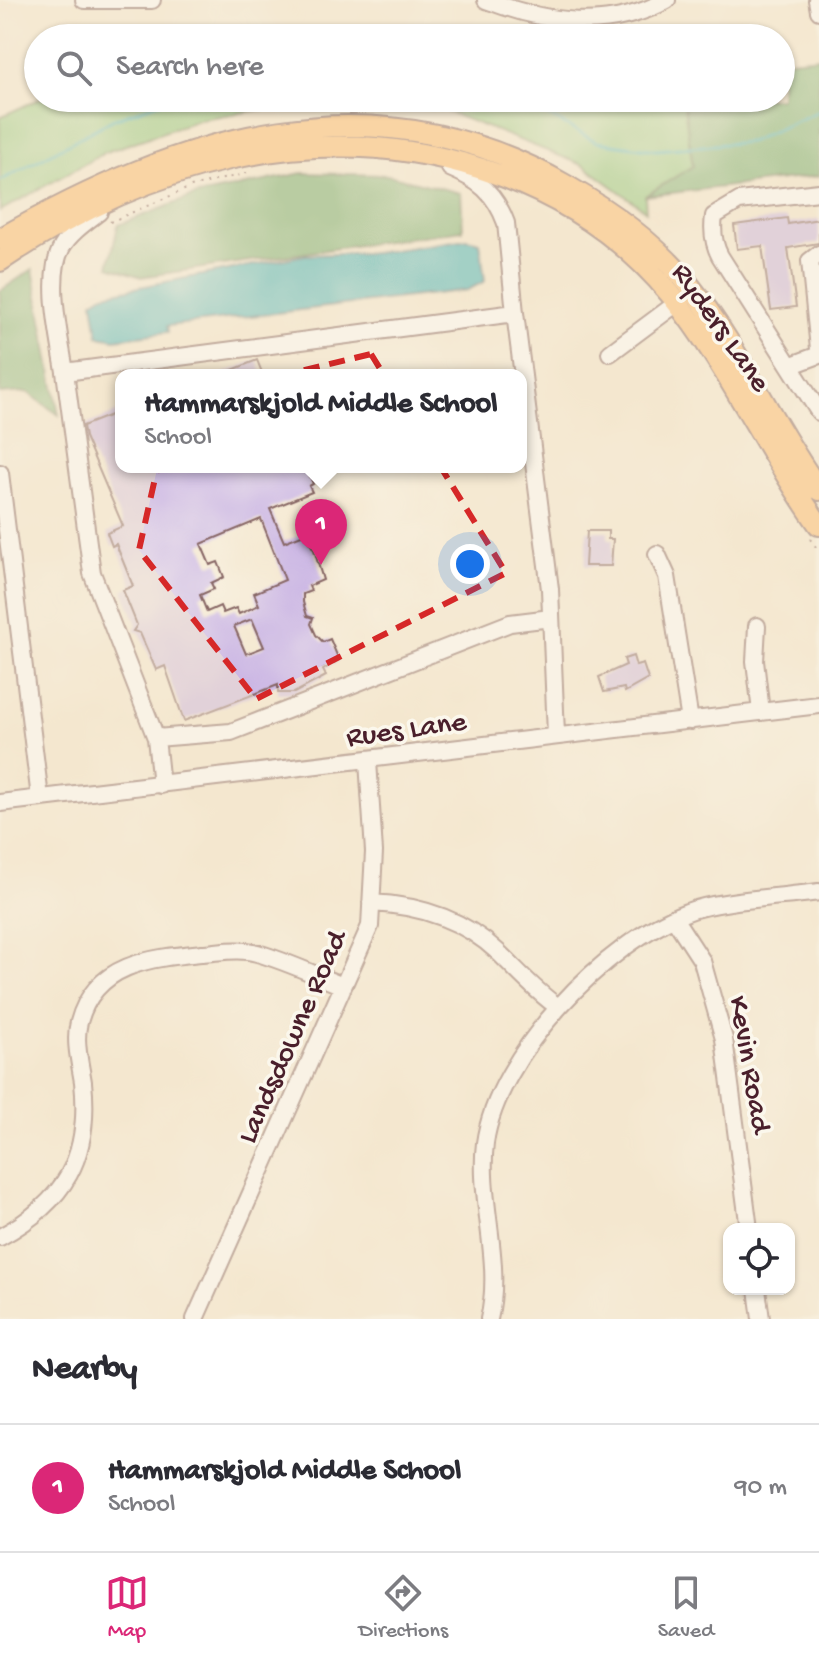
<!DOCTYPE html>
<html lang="en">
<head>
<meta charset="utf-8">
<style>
	:root { --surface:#fff; --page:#f2f2f3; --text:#2b2b33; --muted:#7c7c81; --line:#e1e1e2; --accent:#db2777 }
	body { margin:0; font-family:"Gochi Hand",sans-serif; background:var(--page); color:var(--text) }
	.controls { position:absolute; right:24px; bottom:24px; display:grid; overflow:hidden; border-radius:16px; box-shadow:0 2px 6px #0004 }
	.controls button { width:72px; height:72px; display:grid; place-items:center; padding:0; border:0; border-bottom:2px solid var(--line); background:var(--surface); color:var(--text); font:40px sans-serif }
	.you { position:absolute; left:470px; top:564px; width:28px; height:28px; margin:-20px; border:6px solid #fff; border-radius:50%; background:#1a73e8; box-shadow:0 0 0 12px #1a73e833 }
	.badge { display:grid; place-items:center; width:52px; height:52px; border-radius:50%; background:var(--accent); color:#fff; font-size:26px; font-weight:700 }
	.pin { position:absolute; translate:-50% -66px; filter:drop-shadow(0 2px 4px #0008) }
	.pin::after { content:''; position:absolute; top:42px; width:28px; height:24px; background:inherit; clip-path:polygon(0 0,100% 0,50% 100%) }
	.popup { position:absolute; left:115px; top:369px; width:412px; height:104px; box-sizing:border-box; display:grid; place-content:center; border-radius:16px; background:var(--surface); filter:drop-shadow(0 2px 6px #0005); font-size:26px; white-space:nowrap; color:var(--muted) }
	.popup b { font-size:30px; color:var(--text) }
	.popup::after { content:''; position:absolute; left:50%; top:100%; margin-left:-16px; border:16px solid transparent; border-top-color:var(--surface) }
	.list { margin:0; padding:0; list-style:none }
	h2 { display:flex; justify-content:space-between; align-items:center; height:104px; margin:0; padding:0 32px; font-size:34px }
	h2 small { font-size:26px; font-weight:400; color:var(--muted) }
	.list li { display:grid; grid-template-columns:52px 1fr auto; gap:24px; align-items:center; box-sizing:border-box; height:128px; padding:0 32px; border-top:2px solid var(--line) }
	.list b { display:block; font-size:30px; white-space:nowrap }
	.list p { margin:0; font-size:26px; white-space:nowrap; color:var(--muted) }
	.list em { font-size:26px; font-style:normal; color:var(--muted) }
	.icon { flex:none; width:44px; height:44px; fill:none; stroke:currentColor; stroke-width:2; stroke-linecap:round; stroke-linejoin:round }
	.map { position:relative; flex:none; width:819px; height:1319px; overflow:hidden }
	.search { position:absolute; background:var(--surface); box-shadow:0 2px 6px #0004; left:24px; right:24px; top:24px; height:88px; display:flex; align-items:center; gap:20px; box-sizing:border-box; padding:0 28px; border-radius:44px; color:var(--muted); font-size:30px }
	.sheet { height:232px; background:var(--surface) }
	nav { display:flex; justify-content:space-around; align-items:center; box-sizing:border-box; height:112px; border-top:2px solid var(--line); background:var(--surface); font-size:22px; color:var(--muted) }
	nav a { display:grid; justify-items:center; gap:4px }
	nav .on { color:var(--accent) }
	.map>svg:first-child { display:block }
	.green { fill:#8ec87b; stroke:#6c7453; stroke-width:2 }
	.forest { fill:#72ac6b; stroke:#5e664b; stroke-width:2 }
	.water { fill:#42b3b9; stroke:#466972; stroke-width:2 }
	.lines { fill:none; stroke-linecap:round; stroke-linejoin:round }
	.stream { stroke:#42b3b9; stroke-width:3 }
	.building { fill:#cab5e4; fill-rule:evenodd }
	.minor-casing { stroke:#866564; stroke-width:20 }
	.major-casing { stroke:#866564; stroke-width:24 }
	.path { stroke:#866564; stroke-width:2; stroke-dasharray:2 6; stroke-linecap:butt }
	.minor { stroke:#fff; stroke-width:16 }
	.major { stroke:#febc70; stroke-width:20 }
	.marked { fill:none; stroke:#d62828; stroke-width:6; stroke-dasharray:16 10; stroke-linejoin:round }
	.labels { text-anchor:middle; stroke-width:7; stroke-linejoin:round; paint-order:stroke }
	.street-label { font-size:30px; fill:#4a1f2b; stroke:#fbf7ec }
</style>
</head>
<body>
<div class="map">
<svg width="819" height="1319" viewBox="0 0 819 1319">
	<rect width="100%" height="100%" fill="#fbf7ec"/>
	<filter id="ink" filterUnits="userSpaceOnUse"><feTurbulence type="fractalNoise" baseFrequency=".0125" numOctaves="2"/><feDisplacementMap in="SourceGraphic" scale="16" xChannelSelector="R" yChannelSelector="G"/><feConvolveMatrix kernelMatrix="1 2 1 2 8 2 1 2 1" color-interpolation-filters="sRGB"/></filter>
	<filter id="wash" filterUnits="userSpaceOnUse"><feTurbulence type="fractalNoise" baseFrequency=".006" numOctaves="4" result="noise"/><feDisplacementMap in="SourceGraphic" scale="32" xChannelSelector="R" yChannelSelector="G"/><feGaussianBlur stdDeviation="1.8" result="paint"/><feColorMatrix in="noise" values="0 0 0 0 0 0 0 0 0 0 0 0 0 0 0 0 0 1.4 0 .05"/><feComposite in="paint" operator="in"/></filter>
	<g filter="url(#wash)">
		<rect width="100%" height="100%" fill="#f4e7cf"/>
		<path class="green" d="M 41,98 L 683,98 L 693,166 L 645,196 L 646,211 L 583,165 L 445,111 L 322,100 L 201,119 L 106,152 L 0,211 L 0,117 Z"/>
		<path class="forest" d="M 819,57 L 819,176 L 645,196 L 693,166 L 683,98 L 781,98 L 781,61 Z
			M 302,173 L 388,175 L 461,193 L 463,230 L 141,277 L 109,266 L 118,225 L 194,196 Z
			M 33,269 L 59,415 L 27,392 L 0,394 L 0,291 Z"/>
		<path class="water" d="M 467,239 L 480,242 L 485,281 L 468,290 L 167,326 L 168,332 L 115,339 L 98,336 L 93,301 L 104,294 L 305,255 L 374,253 Z"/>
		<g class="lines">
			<path class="stream" d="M 475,98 L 547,115 L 597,142 L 656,150 L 749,142 L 819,111
				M 0,181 L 114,119 L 172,98"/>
		</g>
		<g id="blocks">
			<path class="building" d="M 787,218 L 788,224 L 819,219 L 819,243 L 788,248 L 796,307 L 771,310 L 762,246 L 737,249 L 734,225 Z
				M 257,360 L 263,375 L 220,375 Z
				M 121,411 L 121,467 L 306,467 L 313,484 L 309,486 L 312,492 L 270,509 L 284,542 L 304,534 L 314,550 L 323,580 L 309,586 L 311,591 L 303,594 L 303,602 L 307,616 L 313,618 L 311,624 L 316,635 L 323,642 L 330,639 L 339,660 L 323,670 L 326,676 L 294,693 L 278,693 L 278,685 L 184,721 L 165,666 L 156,670 L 140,633 L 133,631 L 137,625 L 123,590 L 133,586 L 116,544 L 112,546 L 107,533 L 123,526 L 85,437 L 83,426 ZM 261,519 L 285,580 L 254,593 L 259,605 L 239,614 L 236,608 L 223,613 L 220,606 L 207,612 L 200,595 L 214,589 L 211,583 L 224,577 L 218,562 L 210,565 L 201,544 ZM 252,619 L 264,647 L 246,654 L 234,626 Z
				M 587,531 L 608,531 L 608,539 L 613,539 L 611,566 L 585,566 Z
				M 633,656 L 636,666 L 643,664 L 648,679 L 625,692 L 624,688 L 604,692 L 599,677 L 626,665 L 624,659 Z"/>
		</g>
	</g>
	<g filter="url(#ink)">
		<use href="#blocks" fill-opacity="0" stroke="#866564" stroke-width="2"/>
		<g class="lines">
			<g class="minor-casing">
				<path id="minor" d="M 84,0 L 152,0
					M 486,0 C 546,23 609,32 667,0
					M 817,0 L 819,11
					M 450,168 C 479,180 495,193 506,223 L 515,313
					M 819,192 L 739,201 L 714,216 C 712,230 713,243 720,256 L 819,412
					M 819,254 L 810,261 L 819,349
					M 610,353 L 677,303
					M 792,365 L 819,355
					M 65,372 C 60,339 45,276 62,247 C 70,233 86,222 99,212
					M 0,473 L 40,798
					M 657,554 L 667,576 L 690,721
					M 757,626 L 755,661 L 761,712
					M 156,738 L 231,732 L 510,623 L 551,618
					M 161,785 L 156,738 L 92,573 L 65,372 L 515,313 L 550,589 L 556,735
					M 0,803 L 819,705
					M 371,903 C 418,905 463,919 498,952 C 518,971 535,991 558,1007
					M 674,918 L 702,961 L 724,1039 L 749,1229
					M 0,1237 C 65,1202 91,1157 83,1082 C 80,1063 74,1041 79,1022 C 95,963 151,958 202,953 C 220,952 240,948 257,953 C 286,961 315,975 343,986
					M 757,1289 L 761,1319
					M 195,1319 L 370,926 L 374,852 L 368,761
					M 489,1319 C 503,1262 478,1200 485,1143 C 497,1055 606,942 687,912 C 717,900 784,897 819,892"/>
			</g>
			<g class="major-casing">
				<path id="major" d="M 0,239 C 180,136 373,73 567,186 C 612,212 656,243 689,285 C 739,348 772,424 819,490
					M 0,261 C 144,164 314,115 482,169 C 556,193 622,235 671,295 C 728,365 766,451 819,525"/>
			</g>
			<path class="path" d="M 110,222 L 191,187 L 247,173
				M 810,539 L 819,551"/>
			<use href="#minor" class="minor"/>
			<use href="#major" class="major"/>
		</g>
	</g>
	<path d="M0 0H819V1319H0ZM 371,354 L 506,573 L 256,699 L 139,550 L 172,402 Z" fill="#f4e7cf" fill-opacity=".55" fill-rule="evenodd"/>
	<path class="marked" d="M 371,354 L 506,573 L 256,699 L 139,550 L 172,402 Z"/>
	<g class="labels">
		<g class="street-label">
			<text transform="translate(723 326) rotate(55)" y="10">Ryders Lane</text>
			<text transform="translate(406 727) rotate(-8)" y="10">Rues Lane</text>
			<text transform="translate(290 1036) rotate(-66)" y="10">Landsdowne Road</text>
			<text transform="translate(752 1064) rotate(80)" y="10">Kevin Road</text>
		</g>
	</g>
</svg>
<div class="controls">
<button><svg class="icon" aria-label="locate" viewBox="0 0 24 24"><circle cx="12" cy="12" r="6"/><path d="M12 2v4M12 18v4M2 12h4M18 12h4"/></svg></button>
</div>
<div class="you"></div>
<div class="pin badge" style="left:321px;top:565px">1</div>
<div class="popup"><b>Hammarskjold Middle School</b>School</div>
<div class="search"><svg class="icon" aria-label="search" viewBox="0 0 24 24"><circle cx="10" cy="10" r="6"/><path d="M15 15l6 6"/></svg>Search here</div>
</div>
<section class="sheet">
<h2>Nearby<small></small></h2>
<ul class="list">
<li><span class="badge">1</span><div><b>Hammarskjold Middle School</b><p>School</p></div><em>90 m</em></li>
</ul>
</section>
<nav>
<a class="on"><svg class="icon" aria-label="map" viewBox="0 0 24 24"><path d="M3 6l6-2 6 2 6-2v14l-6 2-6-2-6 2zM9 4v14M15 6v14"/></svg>Map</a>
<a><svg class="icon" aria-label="directions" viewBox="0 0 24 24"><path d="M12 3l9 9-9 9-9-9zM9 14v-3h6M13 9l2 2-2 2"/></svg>Directions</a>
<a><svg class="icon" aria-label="saved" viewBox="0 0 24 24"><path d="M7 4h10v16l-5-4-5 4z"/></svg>Saved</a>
</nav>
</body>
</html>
